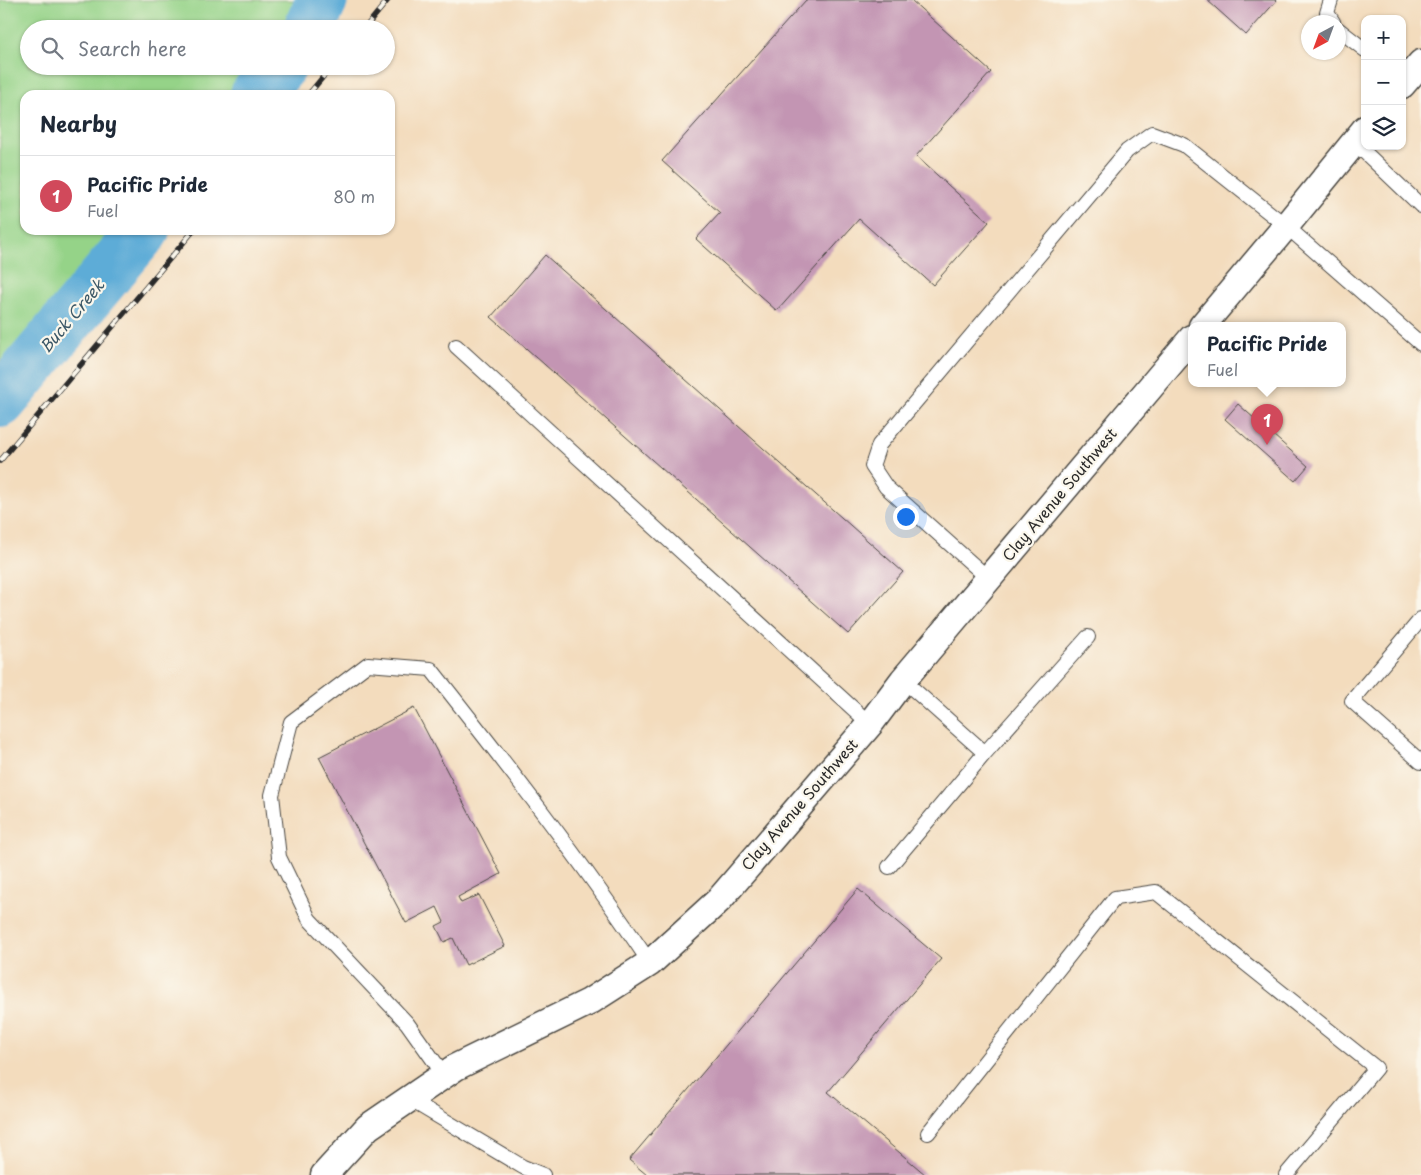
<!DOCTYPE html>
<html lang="en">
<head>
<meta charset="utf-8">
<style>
	:root { --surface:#fff; --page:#f6f6f7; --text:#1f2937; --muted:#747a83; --line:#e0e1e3; --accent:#d1495b }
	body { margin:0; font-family:"Playpen Sans",sans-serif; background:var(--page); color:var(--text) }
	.controls { position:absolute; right:15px; top:15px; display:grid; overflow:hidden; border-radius:10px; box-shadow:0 1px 4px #0004 }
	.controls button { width:45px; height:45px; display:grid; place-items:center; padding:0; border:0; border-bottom:1px solid var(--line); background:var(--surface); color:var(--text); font:25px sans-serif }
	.compass { position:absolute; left:1301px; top:15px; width:45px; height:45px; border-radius:50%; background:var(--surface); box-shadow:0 1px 4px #0004; rotate:221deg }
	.you { position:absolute; left:905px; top:516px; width:18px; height:18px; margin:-12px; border:4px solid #fff; border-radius:50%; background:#1a73e8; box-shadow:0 0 0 8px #1a73e833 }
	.badge { display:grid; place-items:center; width:32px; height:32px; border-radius:50%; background:var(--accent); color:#fff; font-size:16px; font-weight:700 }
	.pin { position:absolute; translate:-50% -41px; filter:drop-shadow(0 1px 2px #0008) }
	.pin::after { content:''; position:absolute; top:26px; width:18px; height:15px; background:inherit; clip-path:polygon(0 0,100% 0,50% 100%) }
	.popup { position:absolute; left:1188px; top:322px; width:158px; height:65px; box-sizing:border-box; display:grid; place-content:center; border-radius:10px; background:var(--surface); filter:drop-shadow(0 1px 4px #0005); font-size:16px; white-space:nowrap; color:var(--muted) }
	.popup b { font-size:19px; color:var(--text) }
	.popup::after { content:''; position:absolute; left:50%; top:100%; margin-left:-10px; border:10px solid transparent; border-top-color:var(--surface) }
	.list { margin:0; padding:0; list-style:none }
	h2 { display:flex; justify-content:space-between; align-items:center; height:65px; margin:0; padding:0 20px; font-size:21px }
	h2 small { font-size:16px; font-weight:400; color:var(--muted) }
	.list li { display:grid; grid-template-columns:32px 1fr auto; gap:15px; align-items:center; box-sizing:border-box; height:80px; padding:0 20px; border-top:1px solid var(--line) }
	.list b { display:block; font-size:19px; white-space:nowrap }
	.list p { margin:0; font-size:16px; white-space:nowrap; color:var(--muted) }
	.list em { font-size:16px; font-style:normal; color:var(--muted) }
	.icon { flex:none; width:28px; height:28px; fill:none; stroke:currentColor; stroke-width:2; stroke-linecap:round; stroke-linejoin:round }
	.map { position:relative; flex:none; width:1421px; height:1175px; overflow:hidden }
	.search { position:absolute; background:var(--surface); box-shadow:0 1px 4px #0004; left:20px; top:20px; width:375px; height:55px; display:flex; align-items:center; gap:12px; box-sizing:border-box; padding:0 18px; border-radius:28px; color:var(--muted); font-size:19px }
	.panel { position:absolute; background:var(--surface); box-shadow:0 1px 4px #0004; left:20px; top:90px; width:375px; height:145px; border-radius:15px }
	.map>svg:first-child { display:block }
	.green { fill:#95d388; stroke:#607f5a }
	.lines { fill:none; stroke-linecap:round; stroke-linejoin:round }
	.river { stroke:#5dacd7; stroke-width:52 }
	.building { fill:#c395b3 }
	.service-casing { stroke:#494641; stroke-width:16 }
	.minor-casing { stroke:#494641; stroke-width:29 }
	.service { stroke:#fff; stroke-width:14 }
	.minor { stroke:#fff; stroke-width:26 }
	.rail-casing { stroke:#2b2b2b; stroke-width:5.5 }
	.rail { stroke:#fbf7ec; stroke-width:4; stroke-dasharray:11; stroke-linecap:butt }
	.labels { text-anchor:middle; stroke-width:4.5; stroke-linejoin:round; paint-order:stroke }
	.street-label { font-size:15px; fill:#2b2b2b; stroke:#fbf7ec }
	.water-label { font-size:16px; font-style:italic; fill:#3c5867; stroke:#fbf7ec }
</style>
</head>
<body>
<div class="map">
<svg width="1421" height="1175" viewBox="0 0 1421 1175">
	<rect width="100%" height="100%" fill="#fbf7ec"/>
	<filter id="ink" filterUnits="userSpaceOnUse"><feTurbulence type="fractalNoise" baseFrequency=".02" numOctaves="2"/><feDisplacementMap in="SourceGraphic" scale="10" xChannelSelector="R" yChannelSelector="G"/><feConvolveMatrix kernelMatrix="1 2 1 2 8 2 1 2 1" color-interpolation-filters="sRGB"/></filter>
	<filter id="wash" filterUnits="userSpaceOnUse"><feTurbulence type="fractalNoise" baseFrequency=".0096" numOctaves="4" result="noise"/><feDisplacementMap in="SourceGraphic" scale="20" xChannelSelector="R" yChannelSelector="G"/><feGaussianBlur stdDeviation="1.12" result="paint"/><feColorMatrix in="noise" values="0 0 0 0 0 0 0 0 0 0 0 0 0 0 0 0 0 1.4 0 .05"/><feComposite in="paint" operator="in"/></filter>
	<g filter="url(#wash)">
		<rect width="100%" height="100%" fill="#f3dcbd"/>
		<path class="green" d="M 0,0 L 333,0 L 309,29 L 29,29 L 29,66 L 277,66 L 253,95 L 25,95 L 25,230 L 140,230 L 0,397 Z"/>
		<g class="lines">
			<path class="river" d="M 309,29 L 322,0
				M 256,95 L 281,66
				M 0,402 L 144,230"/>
		</g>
		<g id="blocks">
			<path class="building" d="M 806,0 L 911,0 L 991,72 L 916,156 L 989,222 L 933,285 L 859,219 L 777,311 L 696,239 L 720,213 L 662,161 Z
				M 1207,0 L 1277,0 L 1246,35 Z
				M 545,255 L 903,572 L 848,634 L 491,317 Z
				M 1238,404 L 1308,466 L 1295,481 L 1225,419 Z
				M 414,708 L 501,874 L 458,897 L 461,903 L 479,895 L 505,946 L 466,965 L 453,938 L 444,942 L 436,926 L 444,922 L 437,907 L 406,923 L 319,757 Z
				M 858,889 L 941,959 L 828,1092 L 926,1175 L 647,1175 L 629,1160 Z"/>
		</g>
	</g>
	<g filter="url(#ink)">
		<use href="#blocks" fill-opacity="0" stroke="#494641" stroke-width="1"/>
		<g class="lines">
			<g class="service-casing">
				<path id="service" d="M 1331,0 L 1327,13 L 1333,22
					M 1338,29 L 1365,50
					M 1354,142 L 1421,206
					M 456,346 L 870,724
					M 989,579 L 886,487 L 872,466 L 879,445 L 1127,151 L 1152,133 L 1184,145 L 1286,226 L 1421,344
					M 1421,619 L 1352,701 L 1421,762
					M 985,753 L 1088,637
					M 889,867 L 985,753 L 903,680
					M 444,1075 L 407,1023 L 309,919 L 279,857 L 272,795 L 291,722 L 368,664 L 431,669 C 507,765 582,861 650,963
					M 409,1099 L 523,1167 L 543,1175
					M 928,1133 L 1115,898 L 1156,892 L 1376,1068 L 1286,1175"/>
			</g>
			<g class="minor-casing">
				<path id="minor" d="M 1402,85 L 1421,63
					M 1202,326 L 1286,226 L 1365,129
					M 324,1175 L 368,1127 L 456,1067 L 589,1002 L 650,963 L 719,900 L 870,724 L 903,680 L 1192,338"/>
			</g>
			<use href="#service" class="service"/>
			<use href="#minor" class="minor"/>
			<g class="rail-casing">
				<path id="rail" d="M 364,29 L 388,0
					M 308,95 L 332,66
					M 0,461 L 194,230"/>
			</g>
			<use href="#rail" class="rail"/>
		</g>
	</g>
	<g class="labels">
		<g class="street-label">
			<text transform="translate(1060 495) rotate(-50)" y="5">Clay Avenue Southwest</text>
			<text transform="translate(800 805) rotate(-49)" y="5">Clay Avenue Southwest</text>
		</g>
		<g class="water-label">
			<text transform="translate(72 316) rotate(-50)" y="6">Buck Creek</text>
		</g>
	</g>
</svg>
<div class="controls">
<button>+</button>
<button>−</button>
<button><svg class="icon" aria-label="layers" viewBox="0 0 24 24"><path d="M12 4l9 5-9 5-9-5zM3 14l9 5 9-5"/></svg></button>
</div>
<svg class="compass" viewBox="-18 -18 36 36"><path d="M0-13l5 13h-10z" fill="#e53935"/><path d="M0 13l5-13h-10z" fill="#747a83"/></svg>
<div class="you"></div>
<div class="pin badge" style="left:1267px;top:445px">1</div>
<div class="popup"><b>Pacific Pride</b>Fuel</div>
<div class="search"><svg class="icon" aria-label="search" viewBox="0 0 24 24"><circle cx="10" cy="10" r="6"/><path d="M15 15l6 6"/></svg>Search here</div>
<section class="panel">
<h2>Nearby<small></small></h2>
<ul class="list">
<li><span class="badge">1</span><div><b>Pacific Pride</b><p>Fuel</p></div><em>80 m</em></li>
</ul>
</section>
</div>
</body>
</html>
